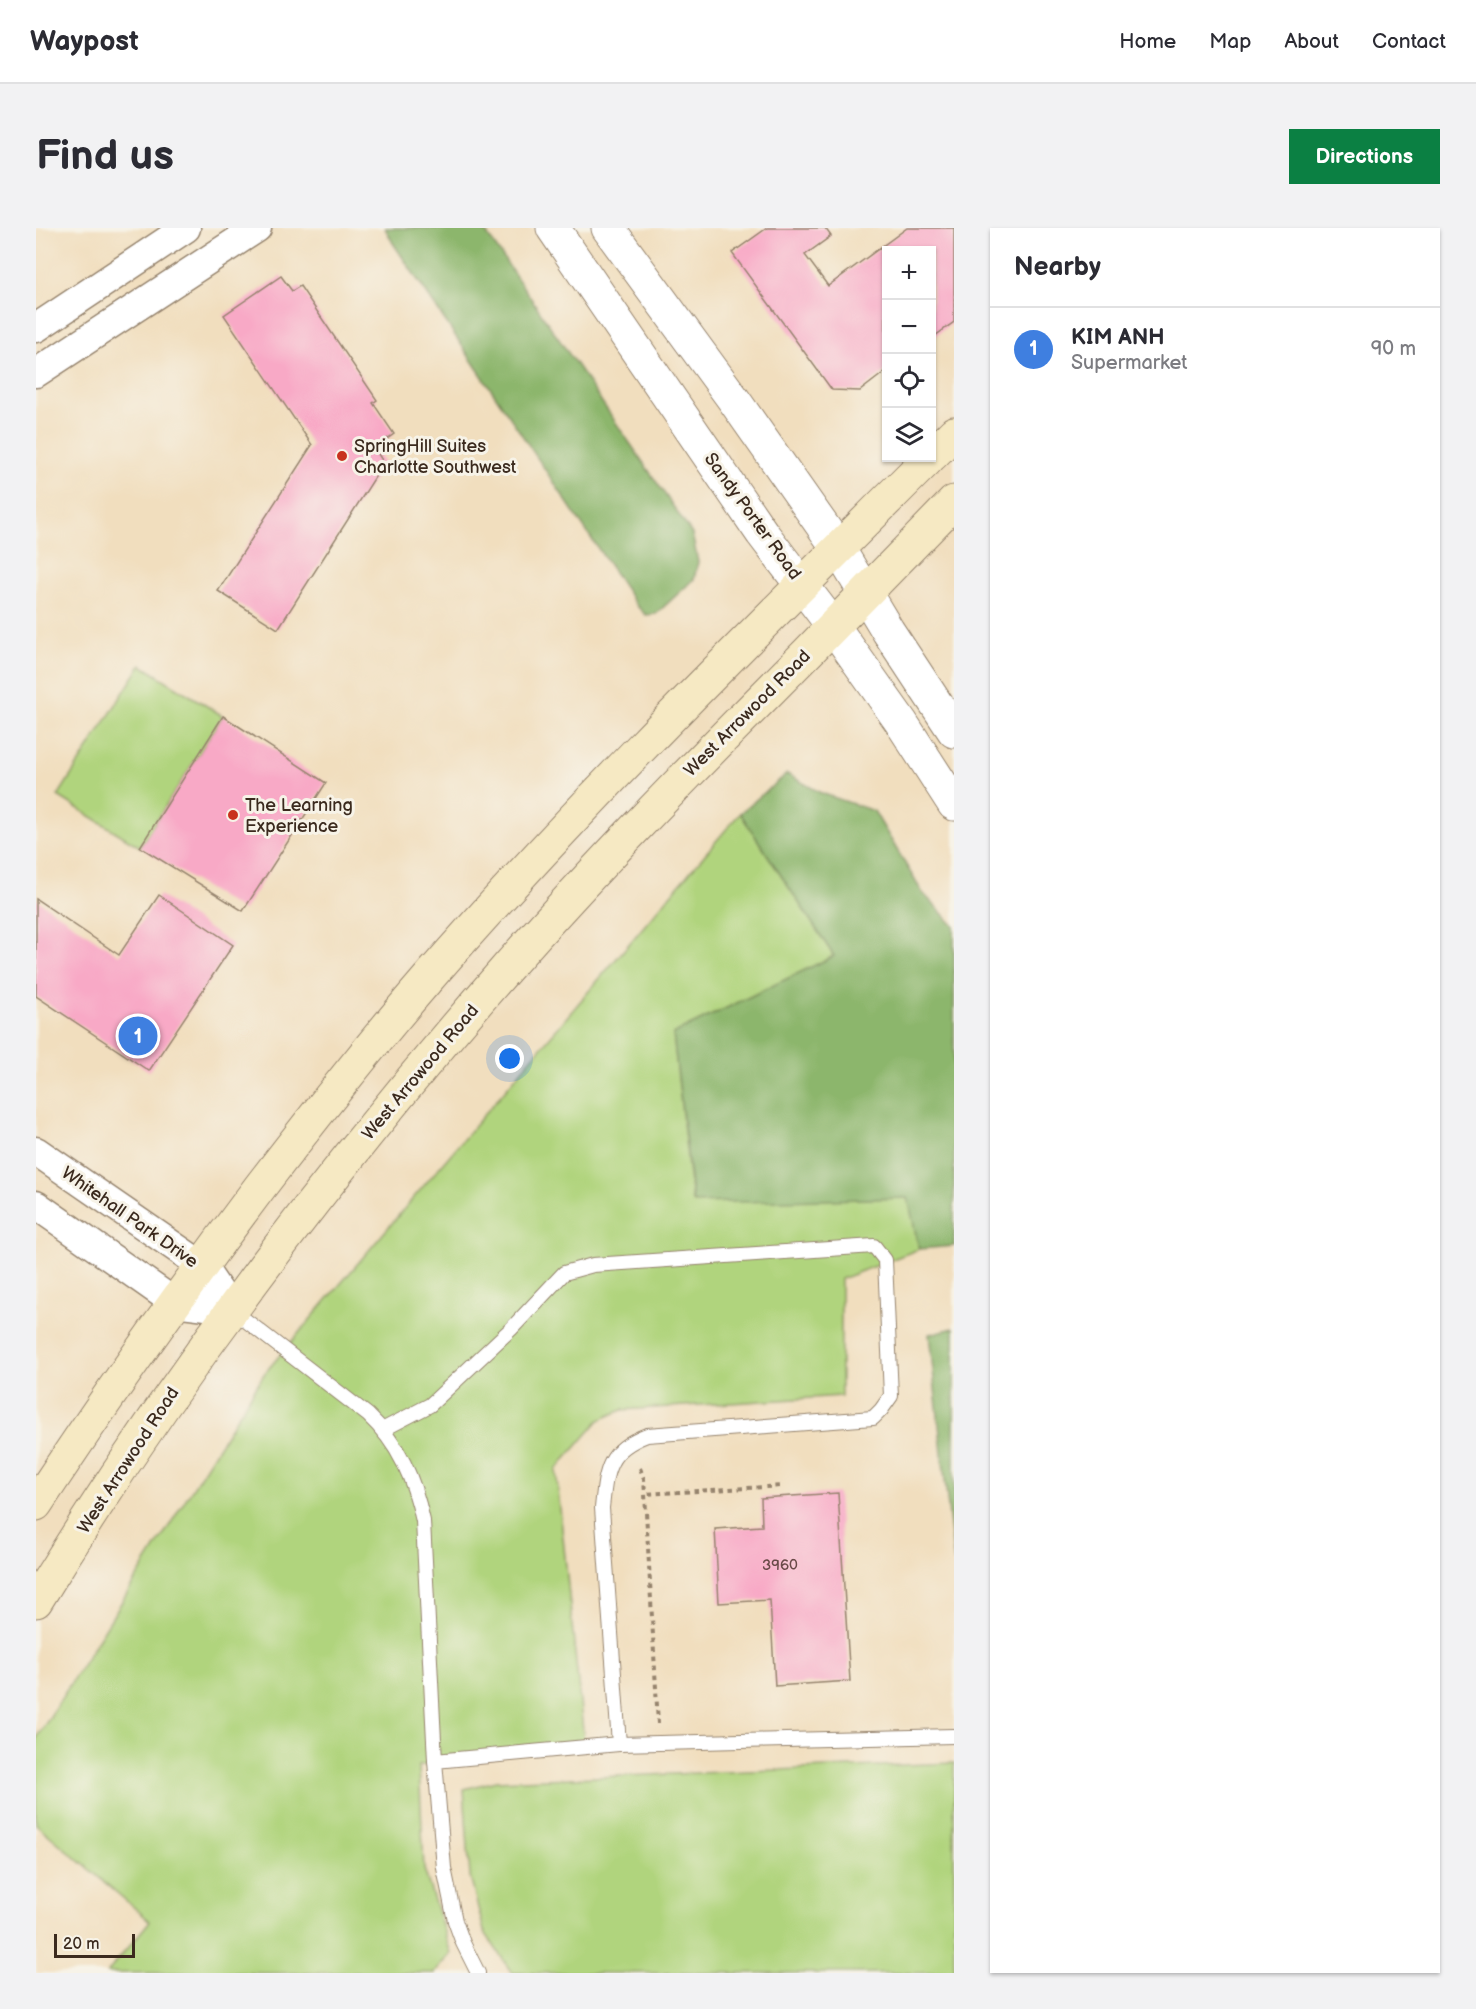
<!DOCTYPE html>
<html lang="en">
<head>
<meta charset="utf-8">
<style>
	:root { --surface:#fff; --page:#f2f2f3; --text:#2b2b33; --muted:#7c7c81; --line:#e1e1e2; --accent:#0b8043 }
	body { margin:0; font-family:"Balsamiq Sans",sans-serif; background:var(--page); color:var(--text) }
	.controls { position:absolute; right:18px; top:18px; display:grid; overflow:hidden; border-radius:0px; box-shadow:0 2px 4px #0004 }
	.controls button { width:54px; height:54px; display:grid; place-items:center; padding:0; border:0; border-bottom:2px solid var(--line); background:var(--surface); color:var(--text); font:30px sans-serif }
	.scale { position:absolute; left:18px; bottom:15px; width:81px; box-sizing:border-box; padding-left:6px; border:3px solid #3b2a1e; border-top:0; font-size:16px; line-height:21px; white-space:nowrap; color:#3b2a1e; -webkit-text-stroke:4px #f7f3e8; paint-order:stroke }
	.you { position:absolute; left:474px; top:831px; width:21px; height:21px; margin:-15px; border:4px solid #fff; border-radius:50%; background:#1a73e8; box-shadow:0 0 0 9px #1a73e833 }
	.badge { display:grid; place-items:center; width:39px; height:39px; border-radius:50%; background:var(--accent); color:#fff; font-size:20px; font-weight:700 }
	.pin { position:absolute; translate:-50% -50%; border:3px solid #fff; box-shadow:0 2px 6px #0006 }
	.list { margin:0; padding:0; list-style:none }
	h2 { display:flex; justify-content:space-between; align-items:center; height:78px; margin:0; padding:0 24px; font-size:26px }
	h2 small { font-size:20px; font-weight:400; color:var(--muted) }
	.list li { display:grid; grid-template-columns:39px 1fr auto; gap:18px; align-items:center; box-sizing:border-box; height:84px; padding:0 24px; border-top:2px solid var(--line) }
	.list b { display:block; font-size:22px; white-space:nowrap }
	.list p { margin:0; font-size:20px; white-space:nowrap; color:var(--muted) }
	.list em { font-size:20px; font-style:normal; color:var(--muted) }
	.icon { flex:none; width:33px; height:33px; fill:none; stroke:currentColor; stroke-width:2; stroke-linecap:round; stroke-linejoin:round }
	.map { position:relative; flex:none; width:918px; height:1745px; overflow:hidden; border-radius:0px }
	header { display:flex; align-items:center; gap:36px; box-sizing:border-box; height:84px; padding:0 30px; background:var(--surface); border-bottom:2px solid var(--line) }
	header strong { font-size:28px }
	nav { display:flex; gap:33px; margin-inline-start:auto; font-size:21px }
	.intro { display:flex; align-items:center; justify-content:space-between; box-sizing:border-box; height:144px; padding:0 36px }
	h1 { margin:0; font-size:42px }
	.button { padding:15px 27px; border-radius:0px; background:var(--accent); color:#fff; font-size:21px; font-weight:700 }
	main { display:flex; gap:36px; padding:0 36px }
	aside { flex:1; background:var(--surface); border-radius:0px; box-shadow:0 2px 4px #0004 }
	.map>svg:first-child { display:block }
	.green { fill:#b0d47d; stroke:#767f4e; stroke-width:1.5 }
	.forest { fill:#8cb66c; stroke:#647045; stroke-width:1.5 }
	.building { fill:#f8a9c6 }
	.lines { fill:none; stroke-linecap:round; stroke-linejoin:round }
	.service-casing { stroke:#96846e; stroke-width:16 }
	.minor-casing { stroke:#96846e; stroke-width:31 }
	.tertiary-casing { stroke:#96846e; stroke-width:35 }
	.secondary-casing { stroke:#96846e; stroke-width:35 }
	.path { stroke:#96846e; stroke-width:4; stroke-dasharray:4.5 4.5; stroke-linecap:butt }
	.service { stroke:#fff; stroke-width:14 }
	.minor { stroke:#fff; stroke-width:28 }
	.tertiary { stroke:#fff; stroke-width:33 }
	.secondary { stroke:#f6e9c3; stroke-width:33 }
	.poi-dot { fill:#c8321e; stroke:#f7f3e8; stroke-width:2 }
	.labels { text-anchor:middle; stroke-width:6; stroke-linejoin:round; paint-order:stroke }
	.number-label { font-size:15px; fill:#6a4a48 }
	.poi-label { font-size:18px; fill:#3b2a1e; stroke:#f7f3e8; text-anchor:start }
	.street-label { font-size:18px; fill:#3b2a1e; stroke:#f7f3e8 }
</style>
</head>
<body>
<header>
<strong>Waypost</strong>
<nav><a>Home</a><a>Map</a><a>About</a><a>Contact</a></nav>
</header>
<div class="intro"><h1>Find us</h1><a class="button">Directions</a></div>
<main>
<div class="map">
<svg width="918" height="1745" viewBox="0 0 918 1745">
	<rect width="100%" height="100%" fill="#f7f3e8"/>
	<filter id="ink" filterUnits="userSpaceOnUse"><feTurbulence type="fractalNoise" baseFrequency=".0167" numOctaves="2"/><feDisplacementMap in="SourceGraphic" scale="12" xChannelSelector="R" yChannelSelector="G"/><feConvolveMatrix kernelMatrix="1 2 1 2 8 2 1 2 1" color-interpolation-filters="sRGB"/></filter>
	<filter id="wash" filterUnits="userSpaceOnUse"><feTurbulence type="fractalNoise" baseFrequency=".008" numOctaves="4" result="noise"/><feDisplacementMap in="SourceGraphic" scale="24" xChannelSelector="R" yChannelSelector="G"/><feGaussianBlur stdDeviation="1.35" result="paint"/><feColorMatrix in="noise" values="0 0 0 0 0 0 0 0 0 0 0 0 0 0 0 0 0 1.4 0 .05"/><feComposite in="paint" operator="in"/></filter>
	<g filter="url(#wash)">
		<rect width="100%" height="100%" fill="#f1debe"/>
		<path class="green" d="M 105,437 L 187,488 L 104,619 L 22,568 Z
			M 704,585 L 798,728 L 637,806 L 656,974 L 873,970 L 883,1021 L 805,1051 L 805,1168 L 586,1182 L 563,1192 L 520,1242 L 548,1512 L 383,1538 L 388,1641 L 415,1726 L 399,1745 L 71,1745 L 114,1693 L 0,1596 L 0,1511 L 228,1146 Z
			M 918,1535 L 918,1745 L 476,1745 L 448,1703 L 434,1649 L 428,1561 L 460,1553 Z"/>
		<path class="forest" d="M 349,0 L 447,0 L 656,306 L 662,334 L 658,351 L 620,386 L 610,387 L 600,377 L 357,15 Z
			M 751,546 L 785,565 L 838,583 L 886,664 L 918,698 L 918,1018 L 883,1021 L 872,970 L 657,975 L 637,806 L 798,728 L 704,585 Z
			M 918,1100 L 918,1334 L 893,1106 Z"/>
		<g id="blocks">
			<path class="building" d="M 731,0 L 789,0 L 795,8 L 769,27 L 792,58 L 871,0 L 918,0 L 918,94 L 896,110 L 896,22 L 850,22 L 850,143 L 824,163 L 796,162 L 696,25 Z
				M 245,48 L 256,63 L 264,58 L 341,172 L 337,175 L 358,206 L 338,220 L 348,235 L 242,401 L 182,363 L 276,217 L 188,87 Z
				M 187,488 L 290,555 L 207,683 L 104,619 Z
				M 123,667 L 197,717 L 113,843 L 0,768 L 0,671 L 83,727 Z
				M 802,1265 L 814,1453 L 739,1458 L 734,1372 L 683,1375 L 679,1301 L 726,1298 L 725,1270 Z"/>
		</g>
	</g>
	<g filter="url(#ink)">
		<use href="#blocks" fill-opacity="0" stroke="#96846e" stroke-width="1.5"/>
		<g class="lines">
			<g class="service-casing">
				<path id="service" d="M 195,1081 L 332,1187 C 363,1216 378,1251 387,1293 L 399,1533 L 408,1640 L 419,1693 L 427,1715 L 442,1745
					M 348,1201 L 394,1177 L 475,1101 L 528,1045 L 557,1037 L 838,1018 L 849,1032 L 855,1168 L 845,1182 L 837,1190 L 611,1207 C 571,1222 570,1242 566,1280 L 583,1516
					M 399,1533 L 583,1516 L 918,1508"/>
			</g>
			<g class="minor-casing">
				<path id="minor" d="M 0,100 L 150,0
					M 0,145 L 221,0
					M 0,923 L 165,1037 L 195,1081
					M 0,977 L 138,1074 L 195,1081"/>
			</g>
			<g class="tertiary-casing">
				<path id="tertiary" d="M 517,0 L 726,305 L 797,398 L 865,494 L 918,576
					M 572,0 L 698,172 L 802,320 L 852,403 L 918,503"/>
			</g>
			<g class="secondary-casing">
				<path id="secondary" d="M 896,227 L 918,205
					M 0,1276 C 71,1168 146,1063 224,959 C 277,890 332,820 389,754 C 548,571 722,401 893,230
					M 0,1373 C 137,1149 296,940 469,742 C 565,632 669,528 772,424 C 821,374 869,324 918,274"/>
			</g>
			<path class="path" d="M 604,1240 L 608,1251 L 609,1266
				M 622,1496 L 609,1266 L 745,1258"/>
			<use href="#service" class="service"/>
			<use href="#minor" class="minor"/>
			<use href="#tertiary" class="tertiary"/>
			<use href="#secondary" class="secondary"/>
		</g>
	</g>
	<g class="poi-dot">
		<circle cx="306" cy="228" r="6"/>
		<circle cx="197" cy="587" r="6"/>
	</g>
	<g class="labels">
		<g class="number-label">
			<text x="744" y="1342">3960</text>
		</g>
		<g class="poi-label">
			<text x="318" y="224">SpringHill Suites<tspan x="318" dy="21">Charlotte Southwest</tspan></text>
			<text x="209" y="583">The Learning<tspan x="209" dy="21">Experience</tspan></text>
		</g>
		<g class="street-label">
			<text transform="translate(717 288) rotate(54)" y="6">Sandy Porter Road</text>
			<text transform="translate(711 485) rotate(-45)" y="6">West Arrowood Road</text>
			<text transform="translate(384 844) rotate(-50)" y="6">West Arrowood Road</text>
			<text transform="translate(94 989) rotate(35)" y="6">Whitehall Park Drive</text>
			<text transform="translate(92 1232) rotate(-57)" y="6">West Arrowood Road</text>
		</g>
	</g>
</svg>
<div class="controls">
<button>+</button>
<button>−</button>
<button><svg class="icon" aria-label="locate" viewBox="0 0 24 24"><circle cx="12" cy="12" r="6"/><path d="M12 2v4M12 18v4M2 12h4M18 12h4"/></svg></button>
<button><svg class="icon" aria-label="layers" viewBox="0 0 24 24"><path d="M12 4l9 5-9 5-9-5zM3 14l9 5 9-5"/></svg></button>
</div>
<div class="scale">20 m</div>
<div class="you"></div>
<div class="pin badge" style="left:102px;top:808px;background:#3f7fe0">1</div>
</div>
<aside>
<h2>Nearby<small></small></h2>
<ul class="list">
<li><span class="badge" style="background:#3f7fe0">1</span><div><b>KIM ANH</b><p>Supermarket</p></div><em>90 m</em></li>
</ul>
</aside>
</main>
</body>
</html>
